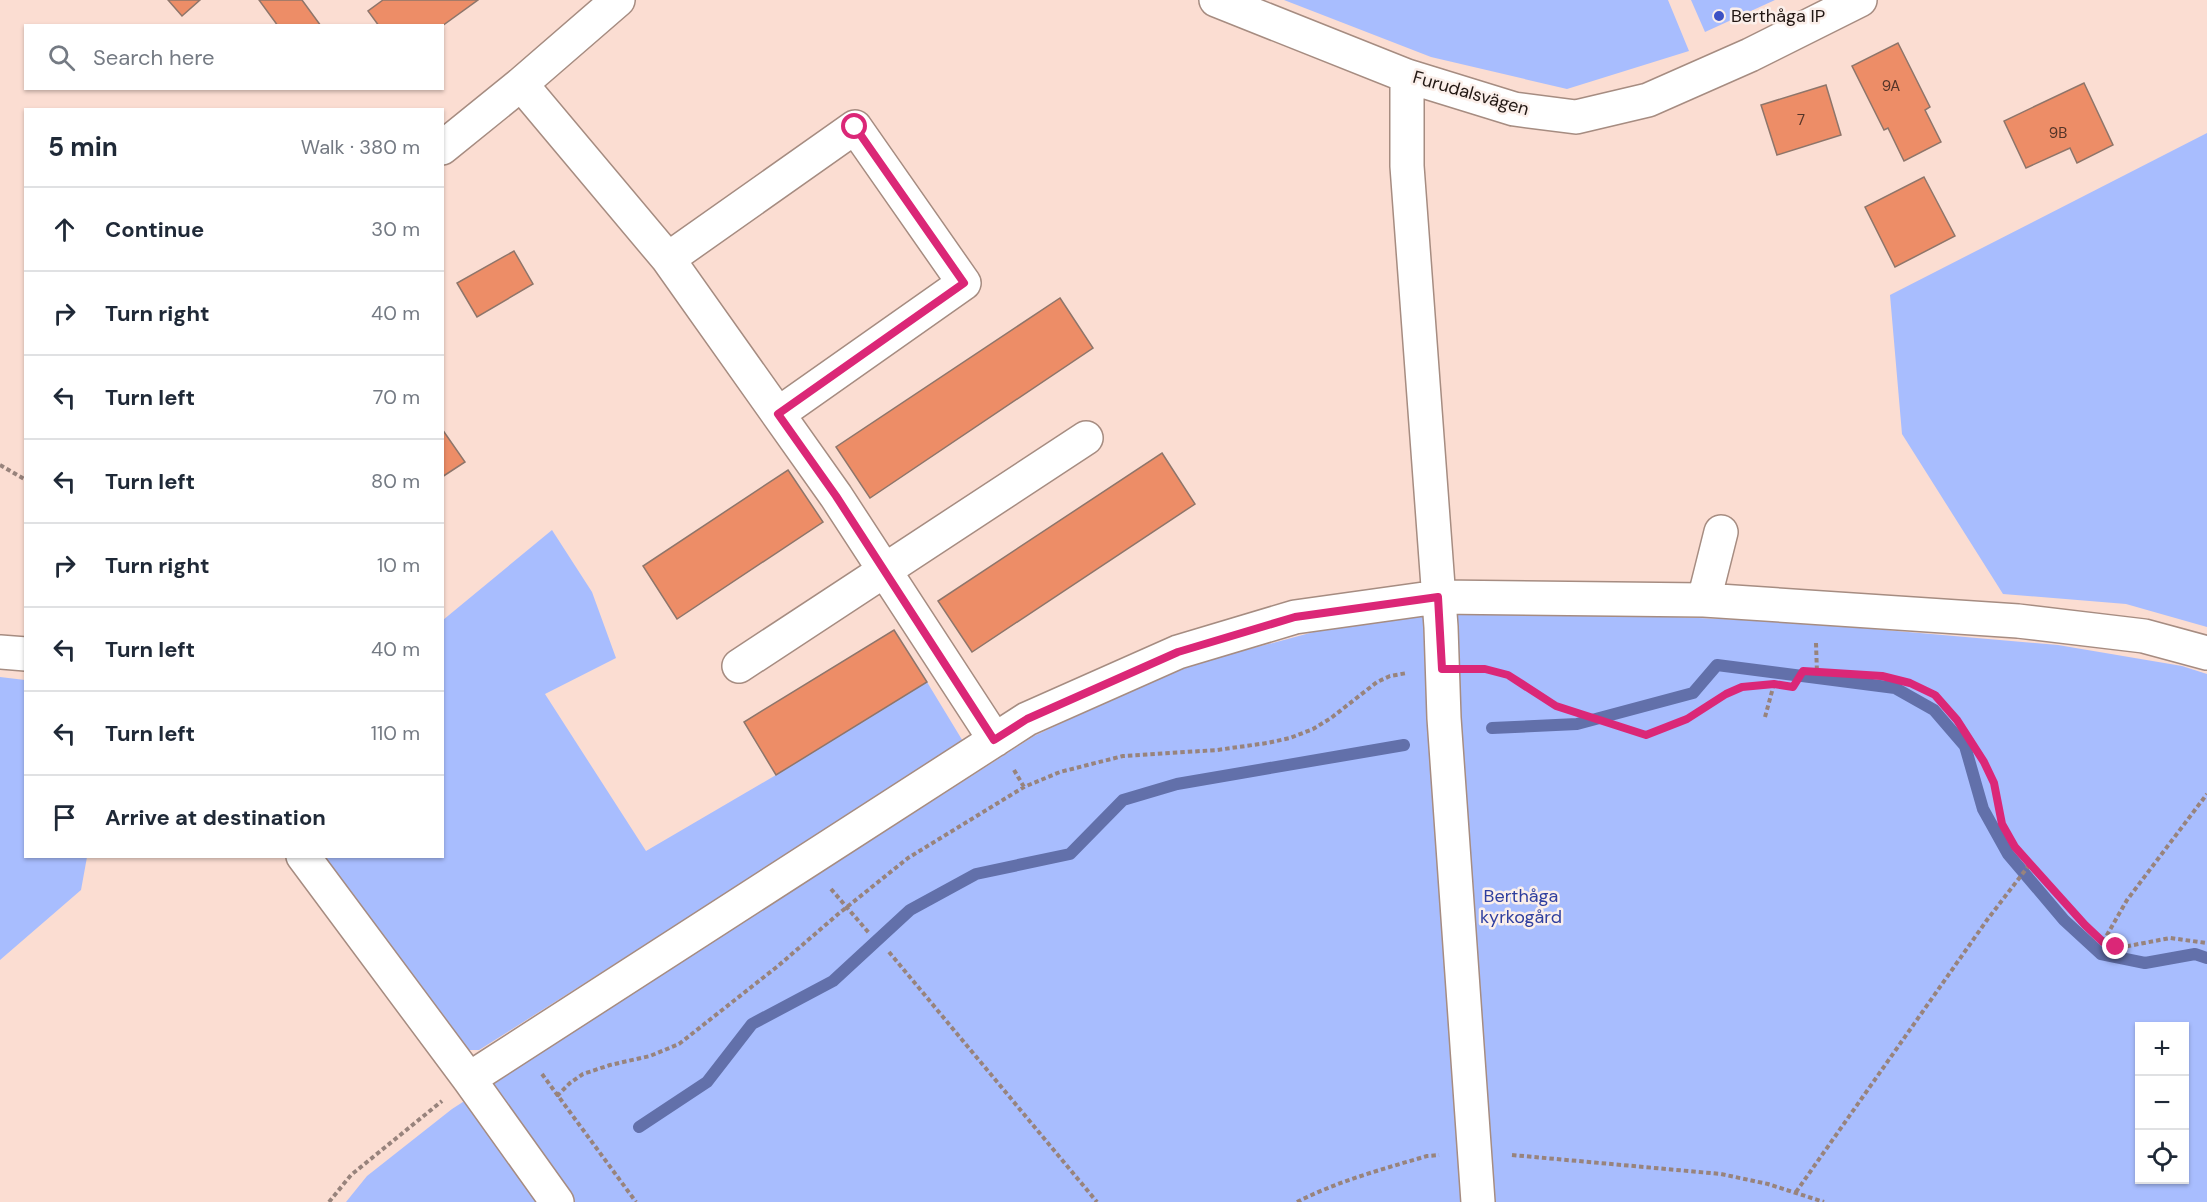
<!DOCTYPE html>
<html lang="en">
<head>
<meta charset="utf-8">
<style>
	:root { --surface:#fff; --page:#f2f2f3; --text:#1f2937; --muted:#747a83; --line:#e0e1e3 }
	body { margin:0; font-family:"DM Sans",sans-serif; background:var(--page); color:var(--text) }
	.controls { position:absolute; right:18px; bottom:18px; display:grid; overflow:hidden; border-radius:0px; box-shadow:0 2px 4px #0004 }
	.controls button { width:54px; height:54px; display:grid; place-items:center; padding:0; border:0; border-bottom:2px solid var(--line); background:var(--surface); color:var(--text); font:30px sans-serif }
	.stop { position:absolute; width:18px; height:18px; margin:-14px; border:4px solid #db2777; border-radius:50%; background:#fff }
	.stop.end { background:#db2777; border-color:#fff; box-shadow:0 2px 6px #0008 }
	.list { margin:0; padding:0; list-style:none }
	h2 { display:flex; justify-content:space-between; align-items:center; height:78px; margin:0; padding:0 24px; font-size:26px }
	h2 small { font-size:20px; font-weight:400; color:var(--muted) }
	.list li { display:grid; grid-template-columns:39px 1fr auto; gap:18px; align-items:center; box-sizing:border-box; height:84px; padding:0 24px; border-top:2px solid var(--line) }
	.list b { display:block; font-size:22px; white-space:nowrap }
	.list em { font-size:20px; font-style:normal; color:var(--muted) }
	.icon { flex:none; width:33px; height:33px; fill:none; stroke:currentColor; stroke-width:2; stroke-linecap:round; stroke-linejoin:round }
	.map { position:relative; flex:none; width:2207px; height:1202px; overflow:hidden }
	.search { position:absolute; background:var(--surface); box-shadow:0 2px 4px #0004; left:24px; top:24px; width:420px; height:66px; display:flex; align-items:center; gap:15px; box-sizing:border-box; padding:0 21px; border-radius:0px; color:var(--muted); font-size:22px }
	.panel { position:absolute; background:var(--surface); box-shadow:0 2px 4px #0004; left:24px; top:108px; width:420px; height:750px; border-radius:0px }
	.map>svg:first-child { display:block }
	.green { fill:#a8bdfe; fill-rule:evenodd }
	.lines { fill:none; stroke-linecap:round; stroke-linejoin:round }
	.stream { stroke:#6270aa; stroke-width:12 }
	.building { fill:#ed8d67; stroke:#8e756a; stroke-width:1.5 }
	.minor-casing { stroke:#a68c81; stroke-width:36 }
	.path { stroke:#98837c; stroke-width:4; stroke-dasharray:4.5 3; stroke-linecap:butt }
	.minor { stroke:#fff; stroke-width:33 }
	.route { stroke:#db2777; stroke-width:8 }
	.poi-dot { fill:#3c51c4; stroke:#fbefea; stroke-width:2 }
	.labels { text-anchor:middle; stroke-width:5; stroke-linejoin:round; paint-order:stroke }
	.number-label { font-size:15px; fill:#543428 }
	.poi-label { font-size:18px; fill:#211713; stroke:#fbefea; text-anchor:start }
	.street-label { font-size:18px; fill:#211713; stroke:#fbefea }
	.park-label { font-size:18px; fill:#2e3e9f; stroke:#fbefea }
</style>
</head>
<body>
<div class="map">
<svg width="2207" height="1202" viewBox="0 0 2207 1202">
	<rect width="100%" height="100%" fill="#fbddd2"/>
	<path class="green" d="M 1284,0 L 1668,0 L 1689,51 L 1567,89 L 1431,57 Z
		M 1691,0 L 1775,0 L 1705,32 Z
		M 2207,133 L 2207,627 L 2126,604 L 2003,594 L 1902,434 L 1890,295 Z
		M 552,530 L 592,592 L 616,658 L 545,694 L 646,851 L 776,775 L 927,682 L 964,743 L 479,1050 L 464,1050 L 324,857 L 442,856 L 443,620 Z
		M 1500,609 L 1805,623 L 2058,645 L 2182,666 L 2207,674 L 2207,1202 L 346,1202 L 367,1176 L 452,1109 L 1034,736 L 1179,668 L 1347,623 ZM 2140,1026 L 2184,1026 L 2184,1180 L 2140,1180 Z
		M 0,677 L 25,680 L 26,856 L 87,857 L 81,890 L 0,960 Z"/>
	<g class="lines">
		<path class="stream" d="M 1492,728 L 1577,724 L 1693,693 L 1717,665 L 1895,688 L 1934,710 L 1965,746 L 1983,809 L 2008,854 L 2064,920 L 2101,954 L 2145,963 L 2195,954 L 2207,958
			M 639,1127 L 707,1082 L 752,1024 L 833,981 L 910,910 L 976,874 L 1070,854 L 1123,800 L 1177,784 L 1404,745"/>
	</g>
	<path class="building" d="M 168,0 L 200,0 L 182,16 Z
		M 259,0 L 302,0 L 321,26 L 278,26 Z
		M 383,0 L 478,0 L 442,26 L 379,26 L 368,11 Z
		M 1898,43 L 1930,107 L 1925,110 L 1941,142 L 1904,161 L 1888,128 L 1884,130 L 1852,66 Z
		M 2084,83 L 2113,145 L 2077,163 L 2070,148 L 2026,168 L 2004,121 Z
		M 1826,85 L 1841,135 L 1777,155 L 1761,105 Z
		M 1924,177 L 1955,236 L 1895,267 L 1865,207 Z
		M 514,251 L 533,284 L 477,317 L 457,283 Z
		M 1060,298 L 1093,348 L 870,498 L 836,447 Z
		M 442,429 L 465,462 L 442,477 Z
		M 1162,453 L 1195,504 L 972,652 L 938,601 Z
		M 788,470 L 823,522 L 677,619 L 643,566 Z
		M 894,630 L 927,682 L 776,775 L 744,722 Z"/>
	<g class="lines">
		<g class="minor-casing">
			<path id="minor" d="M 1216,0 L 1407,76 L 1514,109 L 1576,117 L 1648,100 L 1750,55 L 1860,0
				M 1407,76 L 1407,166 L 1441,627 L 1444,718 L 1478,1202
				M 521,84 L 668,259 L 836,496 L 995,740
				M 442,148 L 521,84 L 618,0
				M 668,259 L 855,127 L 964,283 L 778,414
				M 1704,600 L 1721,532
				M 0,652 L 26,654
				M 739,666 L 1086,438
				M 303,856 L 469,1079 L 557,1202
				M 469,1079 L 1027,719 L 1178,652 L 1295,617 L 1438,597 L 1704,600 L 2018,621 L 2144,636 L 2207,653"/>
		</g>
		<path class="path" d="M 0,465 L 26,480
			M 1816,643 L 1817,673
			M 1478,669 L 1508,675 L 1556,706 L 1646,735 L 1687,719 L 1726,694 L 1742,687 L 1774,684 L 1793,687 L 1803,671 L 1897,679 L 1919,686 L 1940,700 L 1965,731 L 1984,762 L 1996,788 L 2002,824 L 2010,840 L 2085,925 L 2101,940 L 2118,948 L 2170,938 L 2207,943
			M 1765,717 L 1774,684
			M 1014,770 L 1024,787
			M 831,889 L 869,933
			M 2103,942 L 2127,900 L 2207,794
			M 889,952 L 1097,1202
			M 542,1074 L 636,1202
			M 557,1096 L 570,1083 L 583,1074 L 610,1065 L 650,1056 L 679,1044 L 778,966 L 837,915 L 908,858 L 1024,787 L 1060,772 L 1123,756 L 1217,750 L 1267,743 L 1290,738 L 1313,729 L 1331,718 L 1377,682 L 1390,676 L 1407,673
			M 1512,1155 L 1721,1174 L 1768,1184 L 1824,1202
			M 1796,1192 L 1987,920 L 2030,864
			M 329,1202 L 351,1175 L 442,1101
			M 1297,1202 C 1338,1181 1383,1169 1427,1156 L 1439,1155"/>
		<use href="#minor" class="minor"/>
	</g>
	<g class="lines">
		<path class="route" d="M 855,127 L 964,283 L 778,414 L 836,496 L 994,740 L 1027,719 L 1178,652 L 1295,617 L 1438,597 L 1442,669 L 1485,669 L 1508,675 L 1556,706 L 1646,735 L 1687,719 L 1726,694 L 1742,687 L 1774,684 L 1793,687 L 1803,671 L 1882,676 L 1910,683 L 1935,695 L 1957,720 L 1984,762 L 1994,783 L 2002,824 L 2015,847 L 2085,925 L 2103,942 L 2116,947"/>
	</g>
	<circle class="poi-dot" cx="1719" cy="16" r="6"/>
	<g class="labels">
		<g class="number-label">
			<text x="1891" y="91">9A</text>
			<text x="1801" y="125">7</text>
			<text x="2058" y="138">9B</text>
		</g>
		<g class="poi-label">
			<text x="1731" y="22">Berthåga IP</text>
		</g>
		<g class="street-label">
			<text transform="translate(1471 93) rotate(16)" y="6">Furudalsvägen</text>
		</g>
		<g class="park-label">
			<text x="1521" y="902">Berthåga<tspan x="1521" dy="21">kyrkogård</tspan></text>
		</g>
	</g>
</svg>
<div class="controls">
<button>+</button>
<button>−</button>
<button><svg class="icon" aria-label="locate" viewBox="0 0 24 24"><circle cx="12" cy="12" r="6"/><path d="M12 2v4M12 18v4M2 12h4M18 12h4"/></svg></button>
</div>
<div class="stop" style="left:855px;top:127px"></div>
<div class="stop end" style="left:2116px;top:947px"></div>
<div class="search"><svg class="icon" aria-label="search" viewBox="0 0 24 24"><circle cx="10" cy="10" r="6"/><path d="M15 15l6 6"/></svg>Search here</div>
<section class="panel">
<h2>5 min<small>Walk · 380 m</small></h2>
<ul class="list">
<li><svg class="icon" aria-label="ahead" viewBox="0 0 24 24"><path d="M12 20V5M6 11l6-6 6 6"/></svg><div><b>Continue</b></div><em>30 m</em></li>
<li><svg class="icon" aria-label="right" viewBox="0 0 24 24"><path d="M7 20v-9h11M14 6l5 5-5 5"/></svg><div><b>Turn right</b></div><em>40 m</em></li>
<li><svg class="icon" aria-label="left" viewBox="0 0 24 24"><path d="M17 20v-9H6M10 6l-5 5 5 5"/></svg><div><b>Turn left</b></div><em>70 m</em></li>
<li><svg class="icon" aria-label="left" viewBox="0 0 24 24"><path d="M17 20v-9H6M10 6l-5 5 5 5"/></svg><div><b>Turn left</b></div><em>80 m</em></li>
<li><svg class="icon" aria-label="right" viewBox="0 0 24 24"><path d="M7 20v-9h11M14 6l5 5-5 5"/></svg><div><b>Turn right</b></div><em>10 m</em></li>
<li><svg class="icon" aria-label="left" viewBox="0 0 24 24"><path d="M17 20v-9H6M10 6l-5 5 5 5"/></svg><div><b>Turn left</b></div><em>40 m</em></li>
<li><svg class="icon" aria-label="left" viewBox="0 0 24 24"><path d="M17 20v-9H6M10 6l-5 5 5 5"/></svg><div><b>Turn left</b></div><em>110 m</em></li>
<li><svg class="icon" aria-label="arrive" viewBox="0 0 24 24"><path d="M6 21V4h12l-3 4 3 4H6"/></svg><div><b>Arrive at destination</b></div></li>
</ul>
</section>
</div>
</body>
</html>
